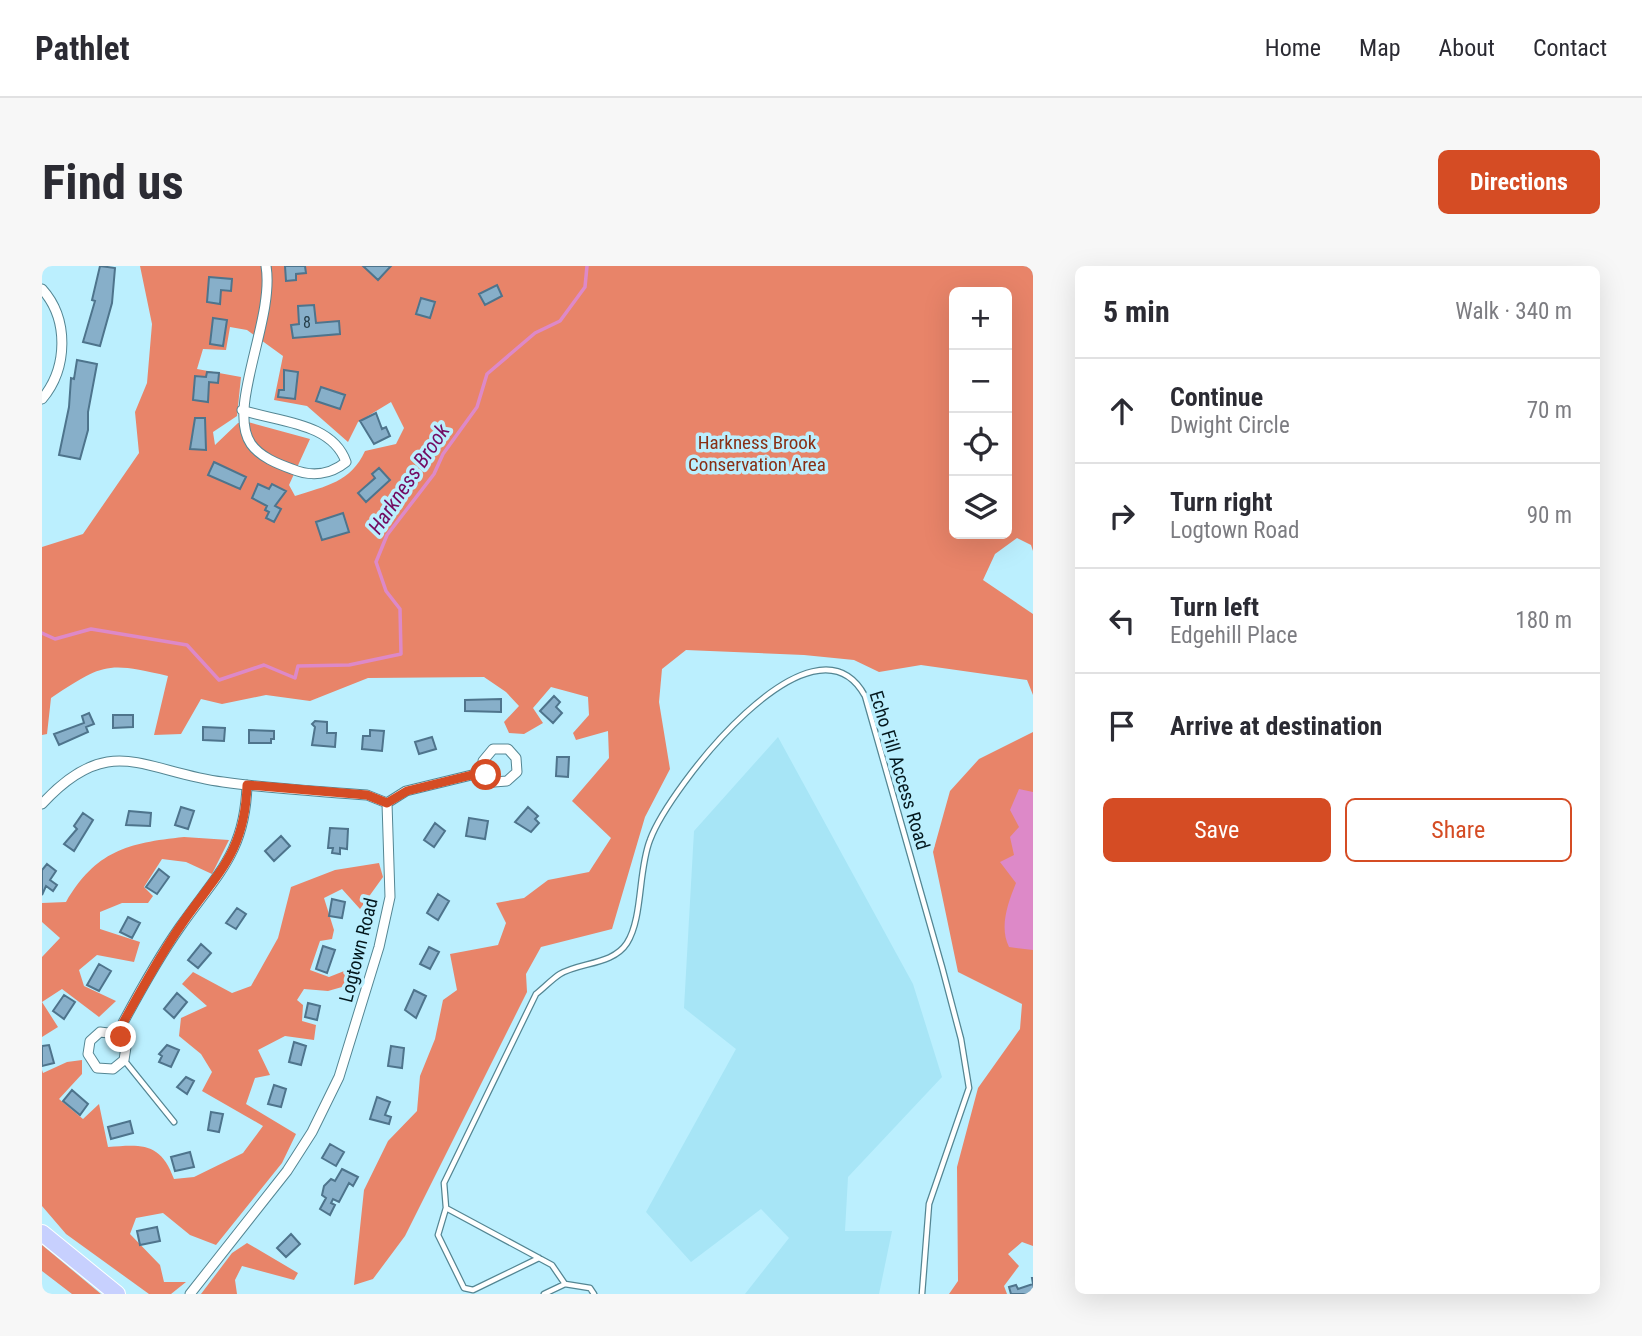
<!DOCTYPE html>
<html lang="en">
<head>
<meta charset="utf-8">
<style>
	:root { --surface:#fff; --page:#f7f7f7; --text:#2b2b33; --muted:#7c7c81; --line:#e1e1e2; --accent:#d54c24 }
	body { margin:0; font-family:"Roboto Condensed",sans-serif; background:var(--page); color:var(--text) }
	.controls { position:absolute; right:21px; top:21px; display:grid; overflow:hidden; border-radius:10px; box-shadow:0 7px 28px #0002 }
	.controls button { width:63px; height:63px; display:grid; place-items:center; padding:0; border:0; border-bottom:2px solid var(--line); background:var(--surface); color:var(--text); font:35px sans-serif }
	.stop { position:absolute; width:21px; height:21px; margin:-16px; border:5px solid #d54c24; border-radius:50%; background:#fff }
	.stop.end { background:#d54c24; border-color:#fff; box-shadow:0 2px 7px #0008 }
	.list { margin:0; padding:0; list-style:none }
	h2 { display:flex; justify-content:space-between; align-items:center; height:91px; margin:0; padding:0 28px; font-size:30px }
	h2 small { font-size:23px; font-weight:400; color:var(--muted) }
	.list li { display:grid; grid-template-columns:46px 1fr auto; gap:21px; align-items:center; box-sizing:border-box; height:105px; padding:0 28px; border-top:2px solid var(--line) }
	.list b { display:block; font-size:26px; white-space:nowrap }
	.list p { margin:0; font-size:23px; white-space:nowrap; color:var(--muted) }
	.list em { font-size:23px; font-style:normal; color:var(--muted) }
	.actions { display:flex; gap:14px; padding:21px 28px }
	.actions a { flex:1; padding:16px 0; border:2px solid var(--accent); border-radius:10px; text-align:center; font-size:24px; color:var(--accent) }
	.actions .main { background:var(--accent); color:#fff }
	.icon { flex:none; width:38px; height:38px; fill:none; stroke:currentColor; stroke-width:2; stroke-linecap:round; stroke-linejoin:round }
	.map { position:relative; flex:none; width:991px; height:1028px; overflow:hidden; border-radius:10px }
	header { display:flex; align-items:center; gap:42px; box-sizing:border-box; height:98px; padding:0 35px; background:var(--surface); border-bottom:2px solid var(--line) }
	header strong { font-size:33px }
	nav { display:flex; gap:38px; margin-inline-start:auto; font-size:24px }
	.intro { display:flex; align-items:center; justify-content:space-between; box-sizing:border-box; height:168px; padding:0 42px }
	h1 { margin:0; font-size:49px }
	.button { padding:18px 32px; border-radius:10px; background:var(--accent); color:#fff; font-size:24px; font-weight:700 }
	main { display:flex; gap:42px; padding:0 42px }
	aside { flex:1; background:var(--surface); border-radius:10px; box-shadow:0 7px 28px #0002 }
	.map>svg:first-child { display:block }
	.built { fill:#a7e5f6 }
	.forest { fill:#e88469; fill-rule:evenodd }
	.water { fill:#dd89c8 }
	.lines { fill:none; stroke-linecap:round; stroke-linejoin:round }
	.stream { stroke:#dd89c8; stroke-width:3.5 }
	.building { fill:#87afc9; stroke:#4e748c; stroke-width:2 }
	.lane-casing { stroke:#548693; stroke-width:7 }
	.street-casing { stroke:#548693; stroke-width:11 }
	.highway-casing { stroke:#fff; stroke-width:18 }
	.lane { stroke:#fff; stroke-width:4.5 }
	.street { stroke:#fff; stroke-width:9 }
	.highway { stroke:#c7d0fe; stroke-width:16 }
	.route { stroke:#d54c24; stroke-width:9 }
	.labels { text-anchor:middle; stroke-width:7; stroke-linejoin:round; paint-order:stroke }
	.number-label { font-size:16px; fill:#253e49 }
	.park-label { font-size:19px; fill:#882f15; stroke:#bbeffe }
	.street-label { font-size:19px; fill:#04181e; stroke:#bbeffe }
	.water-label { font-size:21px; font-style:italic; fill:#730c62; stroke:#bbeffe }
</style>
</head>
<body>
<header>
<strong>Pathlet</strong>
<nav><a>Home</a><a>Map</a><a>About</a><a>Contact</a></nav>
</header>
<div class="intro"><h1>Find us</h1><a class="button">Directions</a></div>
<main>
<div class="map">
<svg width="991" height="1028" viewBox="0 0 991 1028">
	<rect width="100%" height="100%" fill="#bbeffe"/>
	<path class="built" d="M 736,471 L 871,718 L 900,811 L 806,911 L 803,965 L 850,965 L 837,1028 L 703,1028 L 747,972 L 719,943 L 649,996 L 604,946 L 694,783 L 642,742 L 652,565 Z"/>
	<path class="forest" d="M 98,0 L 991,0 L 991,285 L 989,279 L 975,272 L 953,288 L 941,314 L 991,348 L 991,429 L 985,414 L 879,399 L 837,406 L 812,394 L 762,389 L 644,384 L 620,403 L 617,436 L 628,503 L 603,551 L 570,663 L 499,681 L 484,708 L 485,726 L 363,970 L 331,1013 L 312,1019 L 322,924 L 346,875 L 375,845 L 378,810 L 393,773 L 401,734 L 415,724 L 408,688 L 456,679 L 464,657 L 454,637 L 482,632 L 506,614 L 547,606 L 569,572 L 530,535 L 567,492 L 566,465 L 534,474 L 531,467 L 547,449 L 546,431 L 509,421 L 491,442 L 501,457 L 482,468 L 467,467 L 462,456 L 477,440 L 464,426 L 442,411 L 326,412 L 268,435 L 224,429 L 180,438 L 159,433 L 139,468 L 112,469 L 126,410 C 65,396 62,397 9,432 L 5,468 L 0,469 L 0,281 L 41,268 L 97,187 L 93,146 L 105,117 L 110,58 ZM 912,26 L 965,26 L 965,268 L 912,268 ZM 188,61 L 205,64 L 241,90 L 232,134 L 265,140 L 306,176 L 316,156 L 349,136 L 362,162 L 354,178 L 323,185 C 309,216 284,220 253,230 L 247,219 L 268,173 L 206,156 L 196,157 L 173,179 L 171,166 L 195,150 L 199,111 L 155,103 L 161,83 L 184,84 Z
		M 991,466 L 991,980 L 980,976 L 966,988 L 977,1000 L 962,1020 L 965,1028 L 907,1028 L 916,1015 L 915,901 L 936,822 L 978,763 L 980,738 L 916,706 L 891,586 L 908,525 L 937,493 Z
		M 142,571 L 187,574 L 170,608 L 144,596 L 120,593 L 102,621 L 111,630 L 106,637 L 80,637 L 58,646 L 58,663 L 98,676 L 92,696 L 55,689 L 37,704 L 42,720 L 74,735 L 57,751 L 20,723 L 0,736 L 16,761 L 0,771 L 0,691 L 18,672 L 0,656 L 0,637 L 24,636 C 54,585 85,577 142,571 Z
		M 337,597 L 341,611 L 318,643 L 300,623 L 282,632 L 292,664 L 290,673 L 278,675 L 268,704 L 287,711 L 320,698 L 314,717 L 286,725 L 262,723 L 255,734 L 261,739 L 260,755 L 274,759 L 272,774 L 243,770 L 216,784 L 228,809 L 213,812 L 204,838 L 254,868 L 240,897 L 174,979 L 148,969 L 121,947 L 94,952 L 88,968 L 118,999 L 122,1016 L 144,1016 L 129,1028 L 107,1028 L 24,968 L 0,940 L 0,804 L 1,807 L 25,796 L 40,794 L 40,808 L 17,833 L 41,853 L 57,838 L 66,881 C 101,878 119,877 132,913 L 152,911 L 201,887 L 221,860 L 160,825 L 170,806 L 159,788 L 137,770 L 139,752 L 165,740 L 140,718 L 151,706 L 190,727 L 209,720 L 236,672 L 249,621 L 293,604 Z
		M 205,977 L 256,1007 L 252,1014 L 200,1000 L 193,1014 L 195,1028 L 159,1028 L 190,987 Z
		M 0,979 L 59,1028 L 30,1028 L 0,1005 Z"/>
	<path class="water" d="M 977,523 L 991,526 L 991,684 L 967,681 C 957,661 966,637 974,617 L 958,596 L 972,589 L 968,571 L 977,561 L 968,544 Z"/>
	<g class="lines">
		<path class="stream" d="M 0,367 L 13,373 L 49,363 L 145,379 L 177,414 L 222,399 L 253,412 L 256,400 L 307,399 L 359,388 L 358,343 L 344,325 L 334,296 L 345,269 L 392,208 L 401,188 L 435,141 L 445,108 L 493,67 L 518,55 L 543,21 L 545,0"/>
	</g>
	<path class="building" d="M 58,0 L 73,2 L 70,37 L 58,80 L 41,76 L 53,35 L 50,34 Z
		M 243,0 L 263,0 L 264,7 L 254,8 L 254,14 L 244,15 Z
		M 321,0 L 349,0 L 336,14 Z
		M 167,11 L 190,13 L 189,25 L 179,24 L 178,38 L 165,36 Z
		M 455,19 L 460,30 L 443,39 L 437,28 Z
		M 379,32 L 393,36 L 388,52 L 374,48 Z
		M 272,39 L 274,57 L 297,55 L 298,68 L 251,72 L 249,59 L 257,58 L 256,40 Z
		M 171,52 L 185,54 L 181,80 L 168,78 Z
		M 35,94 L 55,98 L 46,146 L 46,164 L 38,193 L 17,189 L 27,141 L 29,112 L 32,113 Z
		M 242,104 L 256,106 L 253,133 L 236,131 L 237,124 L 242,124 Z
		M 165,106 L 177,107 L 176,117 L 167,116 L 166,136 L 151,134 L 153,110 L 164,111 Z
		M 279,121 L 303,129 L 298,143 L 274,135 Z
		M 334,147 L 340,163 L 344,161 L 348,170 L 332,178 L 318,155 Z
		M 153,152 L 163,152 L 164,184 L 148,183 Z
		M 172,196 L 204,211 L 198,223 L 166,209 Z
		M 337,202 L 348,214 L 324,236 L 316,227 L 333,212 L 330,208 Z
		M 216,218 L 227,223 L 230,218 L 244,225 L 233,240 L 239,243 L 232,256 L 224,252 L 227,246 L 223,244 L 225,240 L 210,232 Z
		M 301,247 L 307,266 L 280,274 L 274,256 Z
		M 512,430 L 518,436 L 514,441 L 520,447 L 511,457 L 498,445 Z
		M 459,433 L 459,446 L 423,445 L 423,434 Z
		M 47,447 L 52,458 L 44,461 L 46,466 L 17,479 L 12,468 L 42,457 L 40,450 Z
		M 71,449 L 91,449 L 91,461 L 71,462 Z
		M 273,455 L 285,456 L 285,467 L 294,467 L 293,481 L 270,479 L 273,461 L 270,458 Z
		M 161,461 L 183,462 L 182,475 L 161,474 Z
		M 207,464 L 232,465 L 232,473 L 229,473 L 229,477 L 207,477 Z
		M 328,464 L 342,465 L 340,485 L 320,483 L 321,470 L 328,470 Z
		M 390,471 L 394,483 L 377,488 L 373,476 Z
		M 515,491 L 527,491 L 526,511 L 514,510 Z
		M 139,541 L 152,545 L 146,563 L 133,559 Z
		M 486,541 L 496,550 L 493,553 L 497,557 L 489,566 L 473,556 Z
		M 87,545 L 109,547 L 108,560 L 84,559 Z
		M 41,547 L 51,554 L 32,585 L 22,578 L 35,563 L 32,560 Z
		M 427,552 L 446,555 L 443,573 L 424,570 Z
		M 393,557 L 403,565 L 392,581 L 382,574 Z
		M 288,562 L 306,563 L 305,583 L 298,582 L 298,588 L 290,587 L 291,582 L 286,582 Z
		M 239,570 L 248,580 L 232,595 L 223,585 Z
		M 5,598 L 14,605 L 8,614 L 15,619 L 11,625 L 4,620 L 0,629 L 0,604 Z
		M 117,603 L 127,611 L 115,628 L 104,621 Z
		M 396,628 L 407,635 L 396,654 L 385,647 Z
		M 290,633 L 303,636 L 300,652 L 287,650 Z
		M 195,642 L 204,648 L 194,663 L 184,657 Z
		M 86,651 L 98,657 L 90,672 L 78,666 Z
		M 159,678 L 169,687 L 156,702 L 146,694 Z
		M 281,680 L 293,684 L 285,707 L 274,703 Z
		M 387,681 L 397,686 L 388,703 L 378,698 Z
		M 57,698 L 69,705 L 57,725 L 45,719 Z
		M 372,724 L 384,730 L 374,752 L 363,744 Z
		M 135,727 L 145,736 L 132,752 L 122,743 Z
		M 22,729 L 33,736 L 22,753 L 11,745 Z
		M 266,737 L 278,740 L 275,754 L 263,751 Z
		M 252,776 L 264,780 L 259,799 L 247,796 Z
		M 7,779 L 12,797 L 0,800 L 0,780 Z
		M 125,779 L 137,784 L 129,801 L 117,796 L 120,790 L 117,788 Z
		M 349,780 L 362,782 L 360,802 L 346,800 Z
		M 144,811 L 152,815 L 145,828 L 135,821 Z
		M 232,819 L 244,823 L 239,841 L 226,838 Z
		M 30,824 L 46,838 L 38,849 L 21,835 Z
		M 335,831 L 348,836 L 343,849 L 349,851 L 347,858 L 328,853 Z
		M 169,846 L 181,848 L 177,866 L 166,864 Z
		M 88,855 L 91,867 L 69,873 L 66,861 Z
		M 288,878 L 302,886 L 294,900 L 280,892 Z
		M 148,886 L 152,901 L 133,905 L 129,891 Z
		M 300,903 L 316,911 L 311,920 L 307,917 L 297,936 L 291,933 L 289,937 L 293,939 L 288,949 L 278,943 L 284,932 L 280,929 L 282,920 L 289,913 L 293,915 Z
		M 115,961 L 118,975 L 98,979 L 95,965 Z
		M 249,968 L 258,978 L 244,991 L 235,982 Z
		M 990,1012 L 991,1012 L 991,1028 L 969,1028 L 967,1021 L 974,1019 L 976,1023 L 991,1018 Z"/>
	<g class="lines">
		<g class="lane-casing">
			<path id="lane" d="M 82,794 L 132,856
				M 404,942 L 396,969 L 422,1022 L 431,1024 L 497,992
				M 523,1018 L 548,1022 L 552,1028
				M 502,1028 L 523,1018 L 510,999 L 404,942 L 402,917 L 494,728 C 502,722 510,713 518,708 C 538,696 571,699 585,677 C 601,652 596,604 608,574 C 627,522 772,336 823,430 L 900,701 L 919,773 L 927,822 L 887,938 L 880,1028"/>
		</g>
		<g class="street-casing">
			<path id="street" d="M 0,23 C 27,53 26,102 0,133
				M 200,144 C 235,156 290,156 304,196 C 288,209 269,211 250,203 C 236,198 218,191 209,178 C 184,142 233,53 224,0
				M 345,537 L 364,525 L 442,506 L 441,495 L 451,483 L 466,483 L 474,492 L 475,506 L 465,515 L 452,516 L 442,506
				M 0,538 C 68,464 102,506 181,516 C 229,523 277,525 325,529 L 345,537 L 348,631 L 337,681 L 297,811 L 270,866 L 245,905 L 148,1028
				M 75,768 L 84,781 L 82,794 L 71,803 L 55,802 L 46,788 L 48,775 L 58,766 L 75,768 C 94,732 114,695 138,661 C 175,608 203,587 205,519"/>
		</g>
		<g class="highway-casing">
			<path id="highway" d="M 0,967 L 75,1028"/>
		</g>
		<use href="#lane" class="lane"/>
		<use href="#street" class="street"/>
		<use href="#highway" class="highway"/>
	</g>
	<g class="lines">
		<path class="route" d="M 79,771 L 75,768 C 94,733 113,698 135,665 C 171,610 203,591 205,519 L 325,529 L 345,537 L 365,525 L 442,506 L 444,509"/>
	</g>
	<g class="labels">
		<g class="number-label">
			<text x="265" y="62">8</text>
		</g>
		<g class="park-label">
			<text x="715" y="183">Harkness Brook<tspan x="715" dy="22">Conservation Area</tspan></text>
		</g>
		<g class="street-label">
			<text transform="translate(858 504) rotate(73)" y="7">Echo Fill Access Road</text>
			<text transform="translate(316 684) rotate(-76)" y="7">Logtown Road</text>
		</g>
		<g class="water-label">
			<text transform="translate(367 213) rotate(-56)" y="7">Harkness Brook</text>
		</g>
	</g>
</svg>
<div class="controls">
<button>+</button>
<button>−</button>
<button><svg class="icon" aria-label="locate" viewBox="0 0 24 24"><circle cx="12" cy="12" r="6"/><path d="M12 2v4M12 18v4M2 12h4M18 12h4"/></svg></button>
<button><svg class="icon" aria-label="layers" viewBox="0 0 24 24"><path d="M12 4l9 5-9 5-9-5zM3 14l9 5 9-5"/></svg></button>
</div>
<div class="stop" style="left:444px;top:509px"></div>
<div class="stop end" style="left:79px;top:771px"></div>
</div>
<aside>
<h2>5 min<small>Walk · 340 m</small></h2>
<ul class="list">
<li><svg class="icon" aria-label="ahead" viewBox="0 0 24 24"><path d="M12 20V5M6 11l6-6 6 6"/></svg><div><b>Continue</b><p>Dwight Circle</p></div><em>70 m</em></li>
<li><svg class="icon" aria-label="right" viewBox="0 0 24 24"><path d="M7 20v-9h11M14 6l5 5-5 5"/></svg><div><b>Turn right</b><p>Logtown Road</p></div><em>90 m</em></li>
<li><svg class="icon" aria-label="left" viewBox="0 0 24 24"><path d="M17 20v-9H6M10 6l-5 5 5 5"/></svg><div><b>Turn left</b><p>Edgehill Place</p></div><em>180 m</em></li>
<li><svg class="icon" aria-label="arrive" viewBox="0 0 24 24"><path d="M6 21V4h12l-3 4 3 4H6"/></svg><div><b>Arrive at destination</b></div></li>
</ul>
<div class="actions"><a class="main">Save</a><a>Share</a></div>
</aside>
</main>
</body>
</html>
